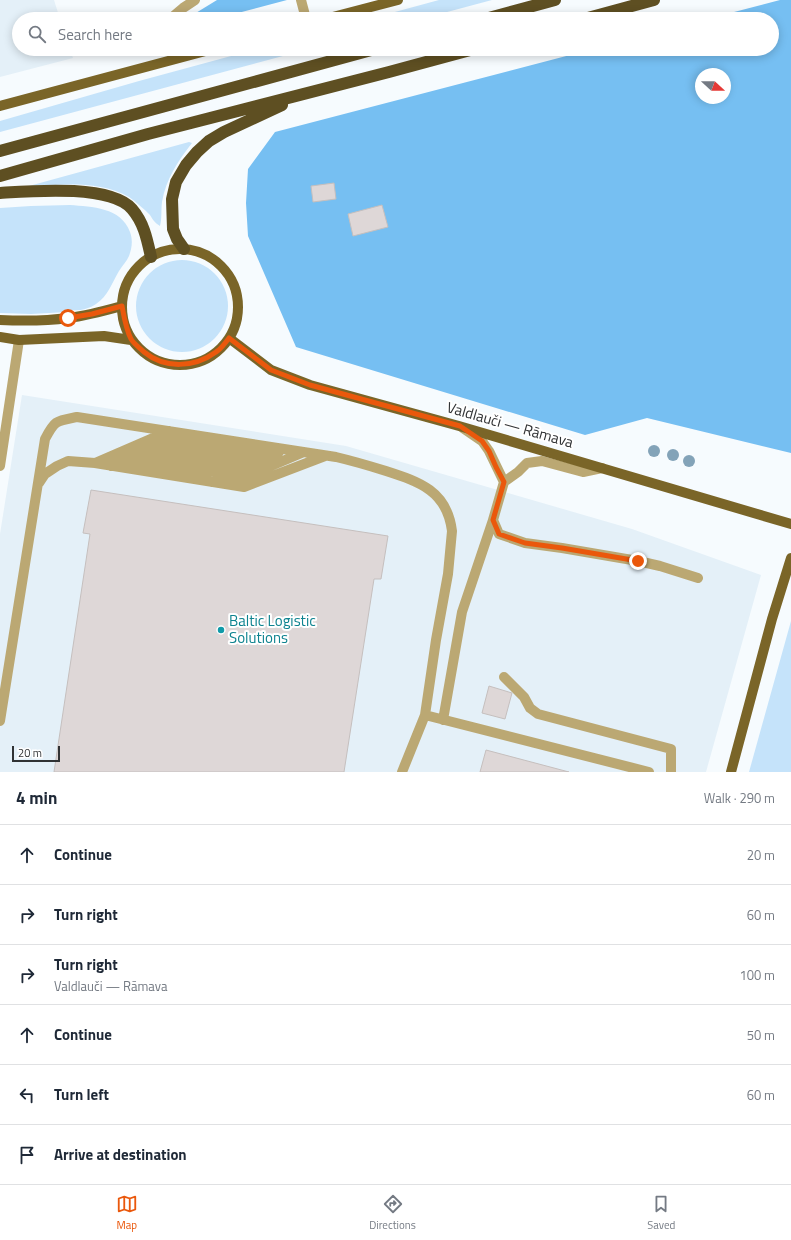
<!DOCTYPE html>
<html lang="en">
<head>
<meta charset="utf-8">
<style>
	:root { --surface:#fff; --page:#f6f6f7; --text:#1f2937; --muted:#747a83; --line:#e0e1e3; --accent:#ea580c }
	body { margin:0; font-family:"Titillium Web",sans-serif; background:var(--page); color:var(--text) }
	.compass { position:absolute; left:695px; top:68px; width:36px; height:36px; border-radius:50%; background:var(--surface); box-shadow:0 2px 10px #0003; rotate:111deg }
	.scale { position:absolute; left:12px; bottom:10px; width:48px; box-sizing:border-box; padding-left:4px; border:2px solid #303234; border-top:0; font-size:11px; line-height:14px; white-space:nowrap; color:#303234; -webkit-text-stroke:3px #fff; paint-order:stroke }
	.stop { position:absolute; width:12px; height:12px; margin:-9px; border:3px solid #ea580c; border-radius:50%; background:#fff }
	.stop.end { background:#ea580c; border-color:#fff; box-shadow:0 1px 4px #0008 }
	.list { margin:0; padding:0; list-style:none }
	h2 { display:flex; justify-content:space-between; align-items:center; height:52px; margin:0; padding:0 16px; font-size:17px }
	h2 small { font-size:13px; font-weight:400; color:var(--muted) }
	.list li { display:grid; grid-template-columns:26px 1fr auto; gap:12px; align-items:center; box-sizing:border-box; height:60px; padding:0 16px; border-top:1px solid var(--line) }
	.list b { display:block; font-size:15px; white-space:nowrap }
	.list p { margin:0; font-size:13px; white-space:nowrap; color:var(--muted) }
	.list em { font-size:13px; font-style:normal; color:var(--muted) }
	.icon { flex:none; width:22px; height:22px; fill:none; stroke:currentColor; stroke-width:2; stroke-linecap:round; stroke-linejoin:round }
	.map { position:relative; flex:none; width:791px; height:772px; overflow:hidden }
	.search { position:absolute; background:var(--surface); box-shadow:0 2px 10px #0003; left:12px; right:12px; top:12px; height:44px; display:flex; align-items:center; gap:10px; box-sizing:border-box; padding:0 14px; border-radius:22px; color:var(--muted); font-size:15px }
	.sheet { height:412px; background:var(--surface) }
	nav { display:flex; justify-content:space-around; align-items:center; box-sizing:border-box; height:56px; border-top:1px solid var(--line); background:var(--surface); font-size:11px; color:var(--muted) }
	nav a { display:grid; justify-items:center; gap:2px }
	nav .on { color:var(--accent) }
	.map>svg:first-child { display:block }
	.built { fill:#e4f0f8 }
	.green { fill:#c5e3fa }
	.forest { fill:#76bff2; fill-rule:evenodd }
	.building { fill:#ded7d7; stroke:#c5bfbe }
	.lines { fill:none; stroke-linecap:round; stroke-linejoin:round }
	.minor { stroke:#bba873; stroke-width:10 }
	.major { stroke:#7a6528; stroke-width:10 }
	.highway { stroke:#5e4f22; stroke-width:12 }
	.tree { fill:#83a3b8 }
	.route { stroke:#ea580c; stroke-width:5 }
	.culture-dot { fill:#0f9aa8; stroke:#fff; stroke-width:1.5 }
	.labels { text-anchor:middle; stroke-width:4; stroke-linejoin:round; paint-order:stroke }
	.street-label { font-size:15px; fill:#303234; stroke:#fff }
	.culture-label { font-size:15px; fill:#0d838f; stroke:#fff; text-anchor:start }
</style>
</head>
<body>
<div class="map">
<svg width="791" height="772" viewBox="0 0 791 772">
	<rect width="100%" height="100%" fill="#f6fbfe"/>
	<path class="built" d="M 0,0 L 54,0 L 60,19 L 19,19 L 19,49 L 70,49 L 73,58 L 0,77 Z
		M 22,395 L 346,446 L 632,529 L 761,575 L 706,772 L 0,772 L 0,534 Z"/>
	<path class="green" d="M 439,0 L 492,0 L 421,19 L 369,19 Z
		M 257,49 L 309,49 L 0,132 L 0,121 L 139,81 Z
		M 189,142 L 192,143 C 178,161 166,179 162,202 C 161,210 162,219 160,226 C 155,223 153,220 150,215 C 144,209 136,202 129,197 C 99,180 62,185 29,186 Z
		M 70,205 C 92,207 121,207 130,232 C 133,240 132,248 129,256 C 127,261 122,266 119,271 C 112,283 108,296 96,304 C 93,306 89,308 85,309 C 79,311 73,309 67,312 L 31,314 L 0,313 L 0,208 L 31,206 Z
		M136 306a46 46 0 1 1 92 0a46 46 0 1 1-92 0Z
		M 791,621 L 791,772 L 749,772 Z"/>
	<path class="forest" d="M 217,0 L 287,0 L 215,19 L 186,19 Z
		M 780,0 L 791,0 L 791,453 L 647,418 L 585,435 L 296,347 L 248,236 L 246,203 L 248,169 L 275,132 L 593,49 L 772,49 L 772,19 L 707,19 ZM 701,74 L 725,74 L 725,98 L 701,98 Z"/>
	<path class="building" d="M 334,183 L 336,199 L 313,202 L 311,186 Z
		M 382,205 L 388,227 L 353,236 L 348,214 Z
		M 91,490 L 388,536 L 381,579 L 374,579 L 344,772 L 54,772 L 90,534 L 83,533 Z
		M 489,686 L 512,693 L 505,719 L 482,713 Z
		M 486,750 L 569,772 L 480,772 Z"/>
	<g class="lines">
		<path class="minor" d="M 301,0 L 306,19
			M 170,19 L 183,8 L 195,0
			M 463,428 L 482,441 L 489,451 L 504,482
			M 95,463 L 169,431
			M 0,466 L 19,340
			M 111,466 L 186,434
			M 128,468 L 205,437
			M 602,468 L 583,472 L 542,461 L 527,463 L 518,472 L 504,482 L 493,520 L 499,534 L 525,543 L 562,548 L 638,561 L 660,566 L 698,578
			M 146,471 L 218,439
			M 161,473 L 237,442
			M 179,476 L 255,445
			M 194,478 L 272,448
			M 212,482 L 279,452
			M 39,483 L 45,474 L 57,466 L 68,461 L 95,463 L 244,487 L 325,456
			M 228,484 L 304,452
			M 504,677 L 524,697 L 530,708 L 538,714 L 671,749 L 671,772
			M 425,715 L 649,772
			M 443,720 L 462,612 L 493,520
			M 0,721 L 45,439 C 55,420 56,421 77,417 L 336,457 C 353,461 370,466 386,471 C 420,482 447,491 452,531 L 448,574 L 436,640 L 425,715 L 402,772"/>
		<path class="major" d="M 325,19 L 398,0
			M 0,106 L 213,49
			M122 307a58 58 0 1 1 116 0a58 58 0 1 1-116 0Z
			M 0,320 C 22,321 46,321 68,318 C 86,316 104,311 122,306
			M 0,337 L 19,340 L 104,336 L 131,340
			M 229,338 L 271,370 L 310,385 L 459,426 L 791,524
			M 731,772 L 772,619 L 791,558"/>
		<path class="highway" d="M 485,19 L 555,0
			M 584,19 L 654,0
			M 0,151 L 375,49
			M 0,176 L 148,134 L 389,72 L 474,49
			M 0,193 C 31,191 110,184 132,209 C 144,223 147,239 151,257
			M 184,249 L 177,239 L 173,229 L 172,199 L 176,182 L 186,165 L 197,152 L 209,141 L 224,132 L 282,105"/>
	</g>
	<g class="tree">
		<circle cx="654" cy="451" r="6"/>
		<circle cx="673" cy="455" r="6"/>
		<circle cx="689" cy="461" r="6"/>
	</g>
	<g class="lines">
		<path class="route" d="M 68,318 L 92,314 L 122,306 C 124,317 126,329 131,339 C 134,344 140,348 144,352 C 165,369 194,368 216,352 C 221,349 225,343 229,338 L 271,370 L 310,385 L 460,426 L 482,441 L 489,451 L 496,467 L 504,482 L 493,520 L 499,534 L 525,543 L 562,548 L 638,561"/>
	</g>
	<circle class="culture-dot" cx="221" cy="630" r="4"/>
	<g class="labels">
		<g class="street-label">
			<text transform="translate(510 425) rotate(16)" y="5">Valdlauči — Rāmava</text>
		</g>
		<g class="culture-label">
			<text x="229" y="626">Baltic Logistic<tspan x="229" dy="17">Solutions</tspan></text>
		</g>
	</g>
</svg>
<svg class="compass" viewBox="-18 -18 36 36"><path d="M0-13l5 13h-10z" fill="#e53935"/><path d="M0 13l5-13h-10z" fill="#747a83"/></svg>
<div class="scale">20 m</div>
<div class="stop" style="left:68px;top:318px"></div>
<div class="stop end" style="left:638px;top:561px"></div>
<div class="search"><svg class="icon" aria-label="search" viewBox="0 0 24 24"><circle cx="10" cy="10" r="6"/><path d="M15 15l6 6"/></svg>Search here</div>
</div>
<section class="sheet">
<h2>4 min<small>Walk · 290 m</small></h2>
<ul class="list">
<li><svg class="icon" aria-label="ahead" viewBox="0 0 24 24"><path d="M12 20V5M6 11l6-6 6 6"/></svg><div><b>Continue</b></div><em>20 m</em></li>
<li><svg class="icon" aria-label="right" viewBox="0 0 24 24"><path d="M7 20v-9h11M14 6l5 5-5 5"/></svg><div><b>Turn right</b></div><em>60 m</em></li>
<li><svg class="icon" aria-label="right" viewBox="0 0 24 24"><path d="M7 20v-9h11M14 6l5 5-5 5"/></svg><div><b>Turn right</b><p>Valdlauči — Rāmava</p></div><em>100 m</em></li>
<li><svg class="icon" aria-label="ahead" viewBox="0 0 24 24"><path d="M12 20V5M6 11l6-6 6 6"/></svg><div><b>Continue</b></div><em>50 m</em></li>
<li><svg class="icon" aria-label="left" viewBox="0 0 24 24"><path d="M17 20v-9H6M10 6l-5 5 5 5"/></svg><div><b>Turn left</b></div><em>60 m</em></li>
<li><svg class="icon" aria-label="arrive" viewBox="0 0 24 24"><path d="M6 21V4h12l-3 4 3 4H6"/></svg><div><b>Arrive at destination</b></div></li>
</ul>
</section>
<nav>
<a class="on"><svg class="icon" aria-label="map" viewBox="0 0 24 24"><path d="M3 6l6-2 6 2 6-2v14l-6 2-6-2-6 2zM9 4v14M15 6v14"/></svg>Map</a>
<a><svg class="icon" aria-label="directions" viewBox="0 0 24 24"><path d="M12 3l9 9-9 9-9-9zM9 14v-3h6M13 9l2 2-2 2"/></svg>Directions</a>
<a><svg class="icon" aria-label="saved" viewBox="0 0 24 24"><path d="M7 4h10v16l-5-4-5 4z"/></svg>Saved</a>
</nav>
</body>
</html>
